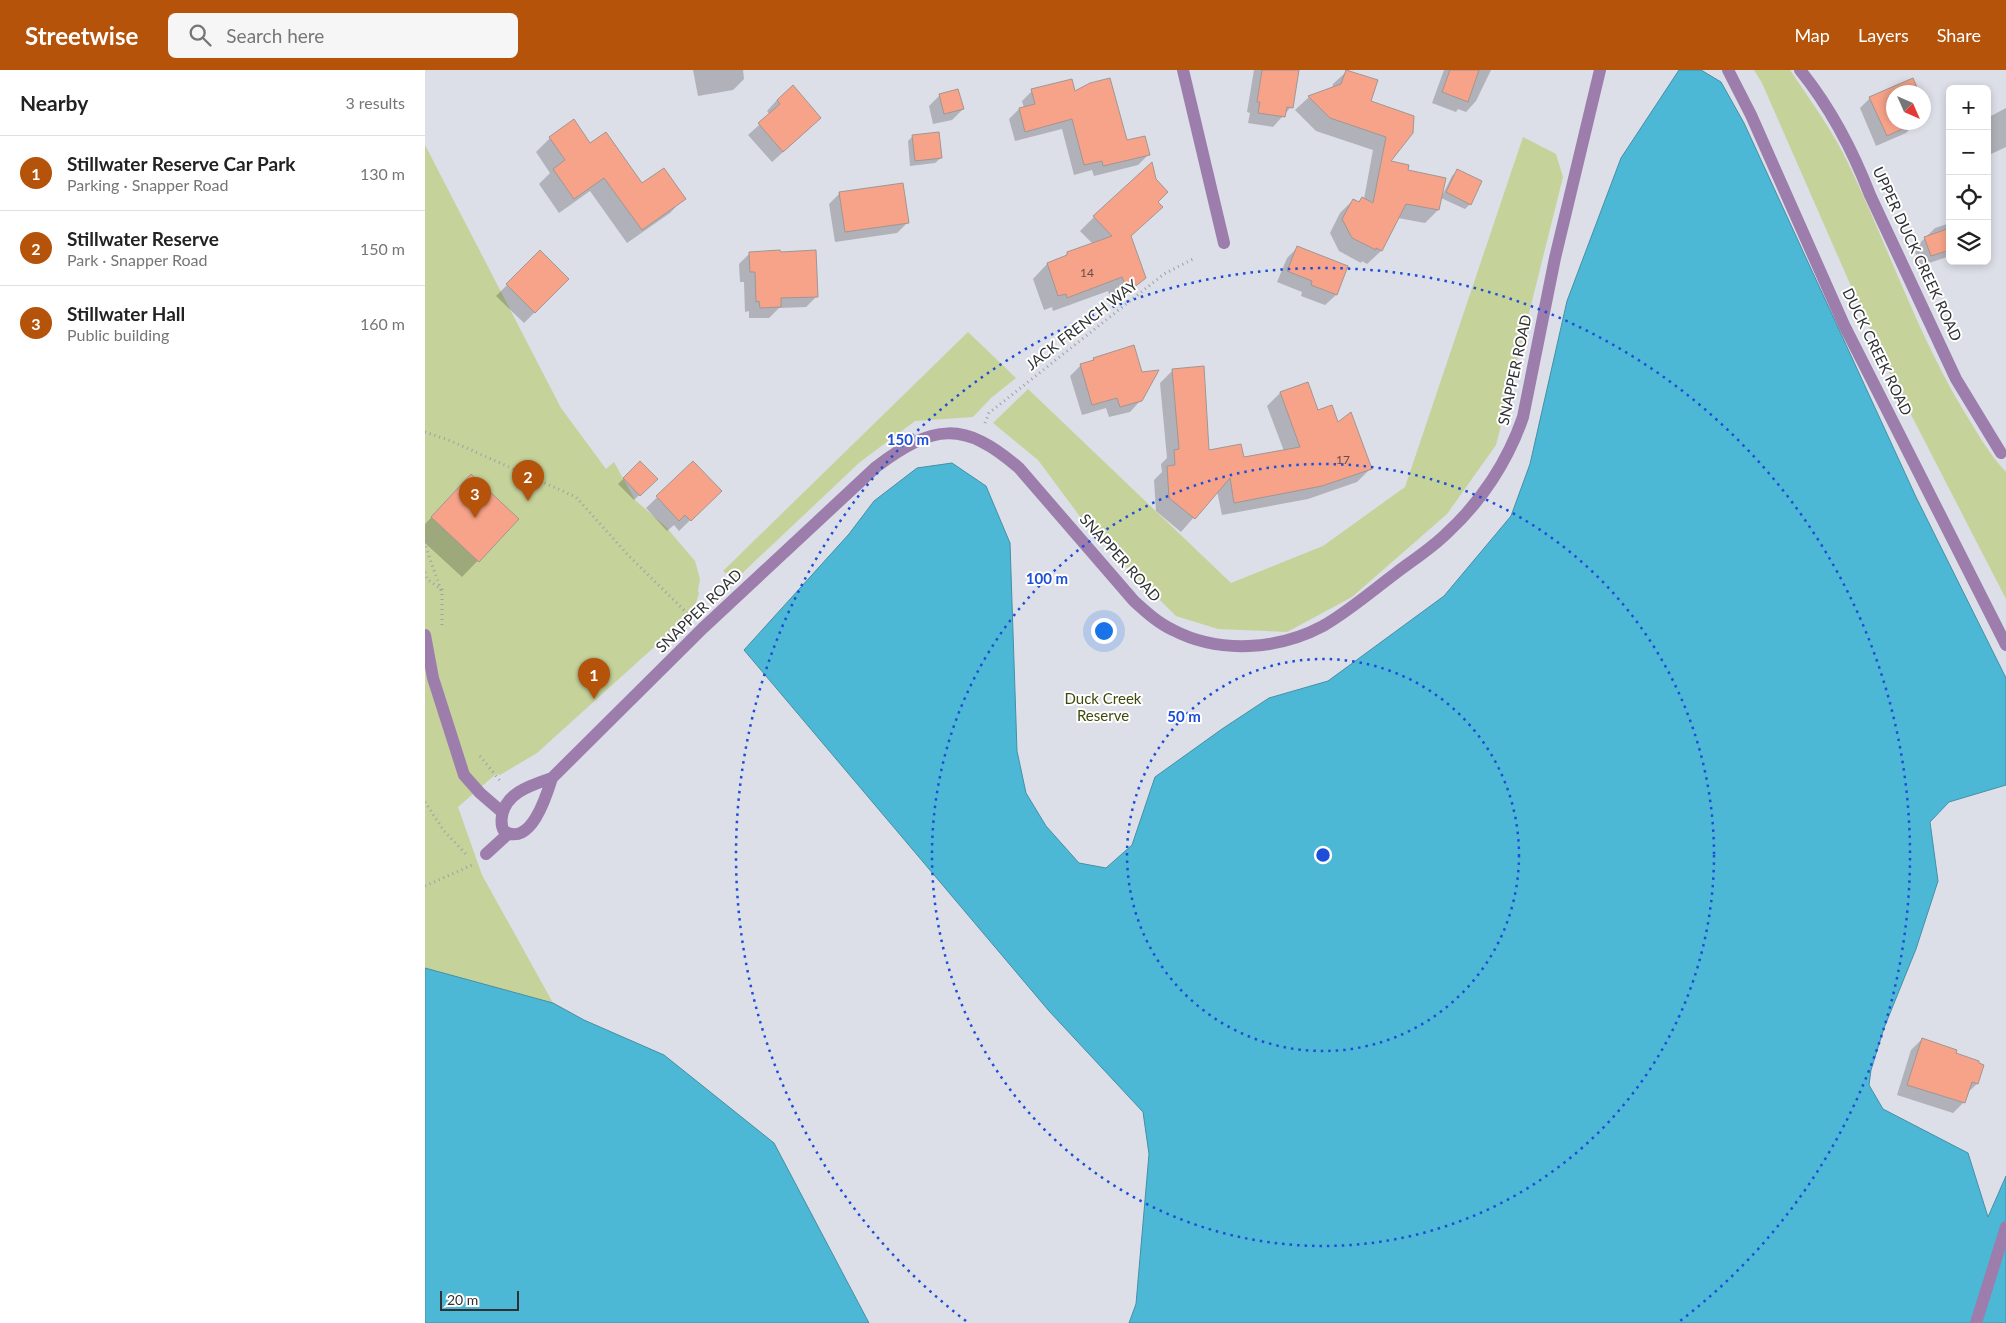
<!DOCTYPE html>
<html lang="en">
<head>
<meta charset="utf-8">
<style>
	:root { --surface:#fff; --page:#f6f6f6; --text:#222; --muted:#767676; --line:#e0e0e0; --accent:#b45309 }
	body { margin:0; font-family:Lato,sans-serif; background:var(--page); color:var(--text) }
	.controls { position:absolute; right:15px; top:15px; display:grid; overflow:hidden; border-radius:8px; box-shadow:0 2px 8px #0003 }
	.controls button { width:45px; height:45px; display:grid; place-items:center; padding:0; border:0; border-bottom:1px solid var(--line); background:var(--surface); color:var(--text); font:25px sans-serif }
	.compass { position:absolute; left:1461px; top:15px; width:45px; height:45px; border-radius:50%; background:var(--surface); box-shadow:0 2px 8px #0003; rotate:135deg }
	.scale { position:absolute; left:15px; bottom:12px; width:79px; box-sizing:border-box; padding-left:5px; border:2px solid #303135; border-top:0; font-size:14px; line-height:18px; white-space:nowrap; color:#303135; -webkit-text-stroke:4px #fff; paint-order:stroke }
	.you { position:absolute; left:678px; top:560px; width:18px; height:18px; margin:-12px; border:4px solid #fff; border-radius:50%; background:#1a73e8; box-shadow:0 0 0 8px #1a73e833 }
	.badge { display:grid; place-items:center; width:32px; height:32px; border-radius:50%; background:var(--accent); color:#fff; font-size:16px; font-weight:700 }
	.pin { position:absolute; translate:-50% -41px; filter:drop-shadow(0 1px 2px #0008) }
	.pin::after { content:''; position:absolute; top:26px; width:18px; height:15px; background:inherit; clip-path:polygon(0 0,100% 0,50% 100%) }
	.list { margin:0; padding:0; list-style:none }
	h2 { display:flex; justify-content:space-between; align-items:center; height:65px; margin:0; padding:0 20px; font-size:21px }
	h2 small { font-size:16px; font-weight:400; color:var(--muted) }
	.list li { display:grid; grid-template-columns:32px 1fr auto; gap:15px; align-items:center; box-sizing:border-box; height:75px; padding:0 20px; border-top:1px solid var(--line) }
	.list b { display:block; font-size:19px; white-space:nowrap }
	.list p { margin:0; font-size:16px; white-space:nowrap; color:var(--muted) }
	.list em { font-size:16px; font-style:normal; color:var(--muted) }
	.icon { flex:none; width:28px; height:28px; fill:none; stroke:currentColor; stroke-width:2; stroke-linecap:round; stroke-linejoin:round }
	.map { position:relative; flex:none; width:1581px; height:1253px; overflow:hidden }
	header { display:flex; align-items:center; gap:30px; box-sizing:border-box; height:70px; padding:0 25px; background:var(--accent); color:#fff }
	header strong { font-size:24px }
	nav { display:flex; gap:28px; margin-inline-start:auto; font-size:18px }
	.search { width:350px; height:45px; background:var(--page); display:flex; align-items:center; gap:12px; box-sizing:border-box; padding:0 18px; border-radius:8px; color:var(--muted); font-size:19px }
	main { display:flex }
	aside { flex:1; background:var(--surface) }
	.map>svg:first-child { display:block }
	.green { fill:#c5d29a }
	.water { fill:#4cb8d6; stroke:#4490a6 }
	.shadow { fill:#0003 }
	.building { fill:#f7a389; stroke:#a19693 }
	.lines { fill:none; stroke-linecap:round; stroke-linejoin:round }
	.path { stroke:#9fa0a8; stroke-width:3; stroke-dasharray:1 4; stroke-linecap:butt }
	.minor { stroke:#9c7dab; stroke-width:12 }
	.ring { fill:none; stroke:#1d4ed8; stroke-width:2.5; stroke-dasharray:2.5 5 }
	.labels { text-anchor:middle; stroke-width:4; stroke-linejoin:round; paint-order:stroke }
	.number-label { font-size:12px; fill:#624e4a }
	.street-label { font-size:15px; fill:#303135; stroke:#fff }
	.park-label { font-size:15px; fill:#404a0e; stroke:#fff }
	.centre { fill:#1d4ed8; stroke:#fff; stroke-width:2.5 }
	.ring-label { font-size:15px; text-anchor:middle; font-weight:bold; fill:#1d4ed8; stroke:#fff; stroke-width:4; stroke-linejoin:round; paint-order:stroke }
</style>
</head>
<body>
<header>
<strong>Streetwise</strong>
<div class="search"><svg class="icon" aria-label="search" viewBox="0 0 24 24"><circle cx="10" cy="10" r="6"/><path d="M15 15l6 6"/></svg>Search here</div>
<nav><a>Map</a><a>Layers</a><a>Share</a></nav>
</header>
<main>
<aside>
<h2>Nearby<small>3 results</small></h2>
<ul class="list">
<li><span class="badge">1</span><div><b>Stillwater Reserve Car Park</b><p>Parking · Snapper Road</p></div><em>130 m</em></li>
<li><span class="badge">2</span><div><b>Stillwater Reserve</b><p>Park · Snapper Road</p></div><em>150 m</em></li>
<li><span class="badge">3</span><div><b>Stillwater Hall</b><p>Public building</p></div><em>160 m</em></li>
</ul>
</aside>
<div class="map">
<svg width="1581" height="1253" viewBox="0 0 1581 1253">
	<rect width="100%" height="100%" fill="#dcdee8"/>
	<path class="green" d="M 1329,0 L 1365,0 C 1385,30 1408,61 1423,93 C 1463,176 1492,264 1540,343 C 1553,364 1564,384 1581,402 L 1581,529 L 1461,296 L 1337,13 Z
		M 1098,67 L 1131,84 L 1138,107 L 1071,375 L 1022,444 L 927,527 L 862,562 L 793,559 L 751,546 L 668,464 L 613,390 L 568,353 L 603,319 L 806,513 L 898,476 L 980,417 Z
		M 0,75 L 136,338 L 181,399 L 189,392 L 210,430 L 241,457 L 270,491 L 275,509 L 273,521 L 274,523 L 271,533 L 238,569 L 112,683 L 75,705 L 71,704 L 33,737 L 57,805 L 128,933 L 159,950 L 239,985 L 349,1073 L 444,1253 L 0,1253 Z
		M 543,262 L 591,308 L 566,328 L 548,347 L 490,351 L 435,392 L 310,510 L 298,501 Z"/>
	<path class="water" d="M 1254,0 L 1276,0 L 1296,12 L 1319,53 L 1491,427 L 1581,608 L 1581,715 L 1524,732 L 1505,752 L 1513,811 L 1491,879 L 1459,958 L 1446,1000 L 1444,1015 L 1458,1039 L 1543,1083 L 1563,1147 L 1581,1106 L 1581,1253 L 704,1253 L 711,1234 L 724,1084 L 718,1042 L 624,941 L 319,580 L 424,464 L 449,431 L 492,398 L 527,393 L 561,416 L 585,473 L 592,681 L 601,723 L 621,756 L 654,793 L 681,798 L 707,775 L 730,707 L 797,659 L 844,628 L 903,611 L 1019,526 L 1086,446 L 1105,394 L 1142,231 L 1196,88 Z
		M 0,898 L 128,933 L 159,950 L 239,985 L 349,1073 L 444,1253 L 0,1253 Z"/>
	<path class="shadow" d="M 268,0 L 318,0 L 319,9 L 308,20 L 273,26 Z
		M 829,0 L 863,0 L 866,37 L 848,57 L 823,53 L 825,43 L 822,42 Z
		M 1019,0 L 1066,0 L 1051,31 L 1041,42 L 1033,39 L 1031,42 L 1007,33 Z
		M 922,1 L 945,32 L 988,47 L 964,92 L 982,101 L 1013,140 L 1000,153 L 973,148 L 956,181 L 942,194 L 937,191 L 936,193 L 914,181 L 905,163 L 915,143 L 928,130 L 933,132 L 937,128 L 939,129 L 948,80 L 891,61 L 870,40 L 884,27 L 907,19 L 908,14 Z
		M 1487,9 L 1493,22 L 1468,22 L 1468,52 L 1491,52 L 1481,63 L 1451,76 L 1435,38 L 1445,28 Z
		M 607,21 L 649,23 L 701,72 L 723,85 L 713,95 L 669,106 L 667,100 L 649,105 L 637,59 L 590,71 L 584,49 L 594,39 L 599,38 L 597,31 Z
		M 515,25 L 538,39 L 527,50 L 508,54 L 504,36 Z
		M 352,30 L 384,59 L 347,92 L 323,65 L 345,45 L 342,41 Z
		M 1581,38 L 1581,77 L 1562,86 L 1562,48 Z
		M 488,66 L 516,88 L 510,93 L 485,96 L 483,71 Z
		M 125,68 L 217,115 L 259,128 L 245,143 L 202,173 L 165,121 L 134,143 L 114,114 L 125,103 L 111,82 Z
		M 1032,101 L 1045,134 L 1040,139 L 1016,128 L 1027,106 Z
		M 415,123 L 483,152 L 472,163 L 410,172 L 404,134 Z
		M 732,132 L 705,167 L 719,207 L 705,222 L 688,235 L 683,221 L 628,241 L 627,237 L 619,240 L 608,209 L 622,194 L 638,188 L 642,184 L 668,174 L 655,161 L 669,147 Z
		M 1525,153 L 1525,186 L 1495,196 L 1489,179 L 1510,158 Z
		M 873,177 L 911,225 L 900,235 L 876,226 L 877,222 L 852,212 L 862,188 Z
		M 115,182 L 143,209 L 99,253 L 71,226 Z
		M 325,183 L 392,226 L 381,237 L 354,238 L 344,248 L 324,248 L 324,241 L 320,242 L 319,212 L 315,212 L 314,194 Z
		M 669,289 L 716,330 L 705,342 L 684,347 L 681,338 L 657,345 L 645,306 L 656,295 L 665,293 Z
		M 748,300 L 783,382 L 818,389 L 859,381 L 842,336 L 855,323 L 913,354 L 945,399 L 932,412 L 883,429 L 797,445 L 792,421 L 756,462 L 731,441 L 729,410 L 737,402 L 736,394 L 742,388 L 735,313 Z
		M 215,393 L 231,409 L 209,430 L 193,414 Z
		M 268,393 L 295,421 L 254,461 L 249,455 L 242,461 L 221,438 Z
		M 30,422 L 92,450 L 37,507 L 0,473 L 0,454 Z
		M 1497,969 L 1529,984 L 1552,1014 L 1542,1023 L 1539,1032 L 1528,1043 L 1472,1025 L 1486,980 Z"/>
	<path class="building" d="M 837,0 L 874,0 L 868,38 L 862,37 L 860,47 L 833,43 L 835,32 L 832,32 Z
		M 921,0 L 953,10 L 946,31 L 989,46 L 988,63 L 966,91 L 984,95 L 983,100 L 1021,108 L 1014,140 L 981,134 L 957,181 L 951,178 L 951,180 L 927,168 L 917,149 L 928,129 L 934,132 L 937,127 L 948,133 L 961,67 L 905,48 L 883,26 L 916,14 Z
		M 1025,0 L 1054,0 L 1043,32 L 1017,22 Z
		M 685,8 L 702,70 L 720,66 L 725,85 L 678,96 L 677,91 L 659,95 L 647,49 L 600,62 L 594,38 L 610,34 L 606,19 L 647,9 L 650,21 L 665,13 Z
		M 1488,8 L 1494,22 L 1468,22 L 1468,52 L 1493,52 L 1462,66 L 1444,27 Z
		M 368,15 L 396,48 L 358,82 L 333,53 L 355,34 L 352,30 Z
		M 533,19 L 539,39 L 519,44 L 514,24 Z
		M 149,49 L 165,73 L 181,62 L 217,113 L 239,98 L 261,129 L 217,160 L 179,108 L 149,129 L 128,99 L 140,90 L 124,67 Z
		M 514,62 L 517,88 L 490,91 L 487,65 Z
		M 727,92 L 731,109 L 743,122 L 733,132 L 738,137 L 706,166 L 721,208 L 703,222 L 697,207 L 642,228 L 641,224 L 633,226 L 622,193 L 642,185 L 642,182 L 687,166 L 668,146 Z
		M 1032,99 L 1057,111 L 1046,135 L 1021,122 Z
		M 478,113 L 484,153 L 420,162 L 414,122 Z
		M 1525,158 L 1525,180 L 1506,186 L 1499,167 Z
		M 872,176 L 923,196 L 912,225 L 886,215 L 887,211 L 862,201 Z
		M 115,180 L 144,209 L 110,243 L 81,214 Z
		M 355,180 L 356,182 L 391,180 L 393,227 L 356,228 L 356,237 L 335,238 L 334,231 L 331,232 L 330,202 L 325,202 L 324,182 Z
		M 709,275 L 717,302 L 734,300 L 717,331 L 695,337 L 692,328 L 667,335 L 655,294 L 669,290 L 668,288 Z
		M 779,296 L 784,380 L 816,374 L 819,387 L 875,377 L 855,322 L 883,312 L 893,340 L 907,335 L 913,352 L 926,342 L 947,399 L 897,416 L 809,433 L 805,408 L 770,449 L 744,428 L 742,396 L 750,395 L 749,380 L 754,379 L 747,299 Z
		M 215,391 L 233,409 L 215,426 L 198,408 Z
		M 268,391 L 297,421 L 266,451 L 260,445 L 254,451 L 231,426 Z
		M 46,404 L 94,449 L 54,492 L 6,447 Z
		M 1497,968 L 1532,980 L 1531,983 L 1554,991 L 1554,993 L 1559,995 L 1553,1014 L 1547,1012 L 1540,1033 L 1482,1015 Z"/>
	<g class="lines">
		<path class="path" d="M 560,353 L 564,343 L 739,204 L 768,189
			M 0,362 L 26,371 L 151,427 L 203,485 L 265,546
			M 0,502 L 2,509 L 17,520 L 17,555
			M 16,520 L 0,475 L 17,457
			M 55,686 L 76,712
			M 0,732 L 19,761 L 41,784
			M 0,816 L 47,795"/>
		<path class="minor" d="M 758,0 L 799,173
			M 1303,0 L 1326,45 L 1419,255 L 1581,575
			M 1375,0 C 1405,37 1428,81 1445,125 L 1531,309 L 1576,383
			M 0,565 L 8,608 L 39,705 L 55,723 L 77,742
			M 127,708 C 122,724 106,778 79,761 C 76,756 76,752 77,746 C 81,722 107,715 127,708 L 278,558 L 451,397 C 508,354 539,350 594,398 L 709,531 C 721,542 733,553 748,560 C 794,584 853,580 898,556 C 924,541 947,521 971,503 C 988,490 1007,478 1022,463 C 1056,432 1083,391 1098,347 L 1130,188 L 1175,0
			M 61,784 L 83,764
			M 1551,1253 L 1581,1157"/>
	</g>
	<g class="ring">
		<circle cx="898" cy="785" r="196"/>
		<circle cx="898" cy="785" r="391"/>
		<path d="M541 1251A587 587 0 1 1 1255 1251"/>
	</g>
	<g class="labels">
		<g class="number-label">
			<text x="662" y="207">14</text>
			<text x="918" y="394">17</text>
		</g>
		<g class="street-label">
			<text transform="translate(1492 184) rotate(65)" y="5">UPPER DUCK CREEK ROAD</text>
			<text transform="translate(657 255) rotate(-38)" y="5">JACK FRENCH WAY</text>
			<text transform="translate(1452 282) rotate(64)" y="5">DUCK CREEK ROAD</text>
			<text transform="translate(1090 300) rotate(-78)" y="5">SNAPPER ROAD</text>
			<text transform="translate(695 488) rotate(48)" y="5">SNAPPER ROAD</text>
			<text transform="translate(274 541) rotate(-44)" y="5">SNAPPER ROAD</text>
		</g>
		<g class="park-label">
			<text x="678" y="634">Duck Creek<tspan x="678" dy="17">Reserve</tspan></text>
		</g>
	</g>
	<circle cx="898" cy="785" r="8" class="centre"/>
	<g class="ring-label">
		<text x="483" y="375">150 m</text>
		<text x="622" y="514">100 m</text>
		<text x="759" y="652">50 m</text>
	</g>
</svg>
<div class="controls">
<button>+</button>
<button>−</button>
<button><svg class="icon" aria-label="locate" viewBox="0 0 24 24"><circle cx="12" cy="12" r="6"/><path d="M12 2v4M12 18v4M2 12h4M18 12h4"/></svg></button>
<button><svg class="icon" aria-label="layers" viewBox="0 0 24 24"><path d="M12 4l9 5-9 5-9-5zM3 14l9 5 9-5"/></svg></button>
</div>
<svg class="compass" viewBox="-18 -18 36 36"><path d="M0-13l5 13h-10z" fill="#e53935"/><path d="M0 13l5-13h-10z" fill="#767676"/></svg>
<div class="scale">20 m</div>
<div class="you"></div>
<div class="pin badge" style="left:169px;top:629px">1</div>
<div class="pin badge" style="left:103px;top:431px">2</div>
<div class="pin badge" style="left:50px;top:448px">3</div>
</div>
</main>
</body>
</html>
